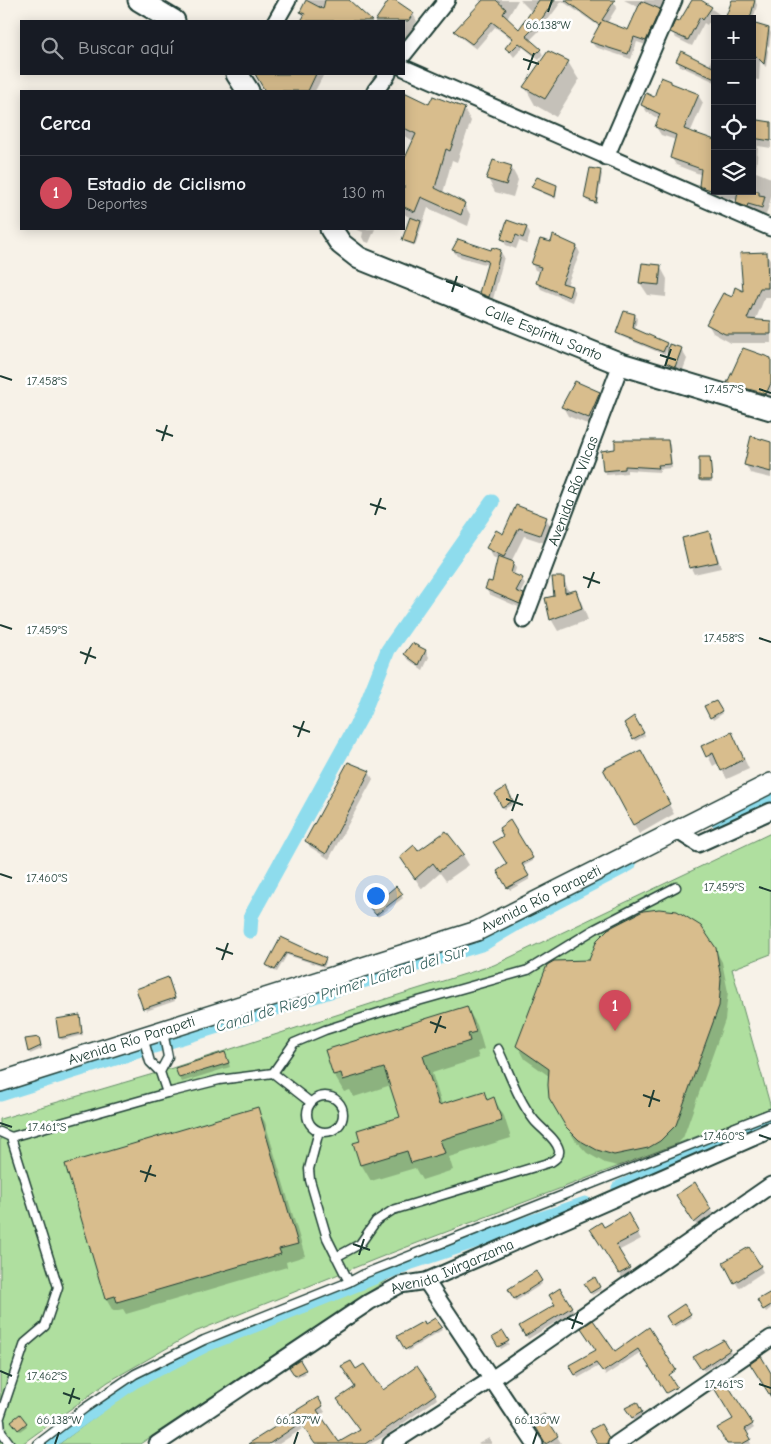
<!DOCTYPE html>
<html lang="es">
<head>
<meta charset="utf-8">
<style>
	:root { --surface:#171b24; --page:#20242c; --text:#f1f3f6; --muted:#9ea1a6; --line:#363941; --accent:#d1495b }
	body { margin:0; font-family:"Comic Neue",sans-serif; background:var(--page); color:var(--text) }
	.controls { position:absolute; right:15px; top:15px; display:grid; overflow:hidden; border-radius:0px; box-shadow:0 2px 12px #0003 }
	.controls button { width:45px; height:45px; display:grid; place-items:center; padding:0; border:0; border-bottom:1px solid var(--line); background:var(--surface); color:var(--text); font:25px sans-serif }
	.you { position:absolute; left:375px; top:895px; width:18px; height:18px; margin:-12px; border:4px solid #fff; border-radius:50%; background:#1a73e8; box-shadow:0 0 0 8px #1a73e833 }
	.badge { display:grid; place-items:center; width:32px; height:32px; border-radius:50%; background:var(--accent); color:#fff; font-size:16px; font-weight:700 }
	.pin { position:absolute; translate:-50% -41px; filter:drop-shadow(0 1px 2px #0008) }
	.pin::after { content:''; position:absolute; top:26px; width:18px; height:15px; background:inherit; clip-path:polygon(0 0,100% 0,50% 100%) }
	.list { margin:0; padding:0; list-style:none }
	h2 { display:flex; justify-content:space-between; align-items:center; height:65px; margin:0; padding:0 20px; font-size:21px }
	h2 small { font-size:16px; font-weight:400; color:var(--muted) }
	.list li { display:grid; grid-template-columns:32px 1fr auto; gap:15px; align-items:center; box-sizing:border-box; height:75px; padding:0 20px; border-top:1px solid var(--line) }
	.list b { display:block; font-size:19px; white-space:nowrap }
	.list p { margin:0; font-size:16px; white-space:nowrap; color:var(--muted) }
	.list em { font-size:16px; font-style:normal; color:var(--muted) }
	.icon { flex:none; width:28px; height:28px; fill:none; stroke:currentColor; stroke-width:2; stroke-linecap:round; stroke-linejoin:round }
	.map { position:relative; flex:none; width:771px; height:1444px; overflow:hidden }
	.search { position:absolute; background:var(--surface); box-shadow:0 2px 12px #0003; left:20px; top:20px; width:385px; height:55px; display:flex; align-items:center; gap:12px; box-sizing:border-box; padding:0 18px; border-radius:0px; color:var(--muted); font-size:19px }
	.panel { position:absolute; background:var(--surface); box-shadow:0 2px 12px #0003; left:20px; top:90px; width:385px; height:140px; border-radius:0px }
	.map>svg:first-child { display:block }
	.green { fill:#afdf9f; stroke:#678e6a }
	.shadow { fill:#0003 }
	.lines { fill:none; stroke-linecap:round; stroke-linejoin:round }
	.canal { stroke:#8edced; stroke-width:15 }
	.building { fill:#d8bd8d; stroke:#1f3d34 }
	.service-casing { stroke:#1f3d34; stroke-width:11 }
	.minor-casing { stroke:#1f3d34; stroke-width:19 }
	.tertiary-casing { stroke:#1f3d34; stroke-width:22 }
	.secondary-casing { stroke:#1f3d34; stroke-width:25 }
	.service { stroke:#fff; stroke-width:8 }
	.minor { stroke:#fff; stroke-width:15 }
	.tertiary { stroke:#fff; stroke-width:19 }
	.secondary { stroke:#fff; stroke-width:21 }
	.ticks { fill:none; stroke:#1f3d34; stroke-width:2 }
	.labels { text-anchor:middle; stroke-width:5; stroke-linejoin:round; paint-order:stroke }
	.street-label { font-size:15px; fill:#1f3d34; stroke:#fff }
	.water-label { font-size:16px; font-style:italic; fill:#3b6562; stroke:#fff }
	.ticks-label { font-size:12px; text-anchor:middle; fill:#1f3d34; stroke:#fff; stroke-width:5; stroke-linejoin:round; paint-order:stroke }
</style>
</head>
<body>
<div class="map">
<svg width="771" height="1444" viewBox="0 0 771 1444">
	<rect width="100%" height="100%" fill="#f7f2e8"/>
	<filter id="ink" filterUnits="userSpaceOnUse"><feTurbulence type="fractalNoise" baseFrequency=".02" numOctaves="2"/><feDisplacementMap in="SourceGraphic" scale="10" xChannelSelector="R" yChannelSelector="G"/><feConvolveMatrix kernelMatrix="1 2 1 2 8 2 1 2 1" color-interpolation-filters="sRGB"/></filter>
	<g filter="url(#ink)">
		<path class="green" d="M 771,833 L 771,954 L 732,969 L 771,1108 L 386,1255 L 195,1332 L 108,1382 L 22,1444 L 0,1444 L 0,1119 L 160,1072 L 395,996 L 494,965 Z
			M 402,1270 L 140,1444 L 59,1444 L 137,1386 L 204,1352 Z"/>
		<path class="shadow" d="M 307,0 L 347,0 L 370,21 L 302,21 L 304,17 L 301,12 Z
			M 390,0 L 413,14 L 417,21 L 404,41 L 404,21 L 376,21 Z
			M 479,0 L 518,0 L 507,19 L 519,31 L 532,12 L 520,0 L 612,0 L 617,7 L 607,23 L 629,31 L 640,8 L 624,0 L 665,0 L 659,13 L 656,29 L 653,28 L 651,32 L 653,36 L 649,46 L 637,42 L 631,59 L 595,47 L 592,42 L 600,27 L 562,1 L 541,29 L 530,40 L 540,49 L 543,55 L 539,60 L 523,47 L 514,57 L 507,48 L 513,40 L 495,27 L 476,49 L 459,36 L 456,31 L 482,3 Z
			M 694,0 L 699,0 L 726,19 L 715,19 L 715,24 L 708,23 L 707,25 L 704,23 L 692,46 L 676,38 L 672,32 L 679,24 Z
			M 733,0 L 755,0 L 757,5 L 752,24 L 752,19 L 745,19 Z
			M 752,27 L 769,29 L 771,33 L 769,47 Z
			M 752,37 L 766,47 L 768,51 L 766,67 L 760,61 L 759,80 L 752,79 Z
			M 712,56 L 715,57 L 715,82 L 680,66 L 677,61 L 709,67 Z
			M 568,62 L 579,80 L 556,117 L 535,105 L 525,87 Z
			M 258,74 L 324,74 L 315,91 L 267,91 Z
			M 671,82 L 673,85 L 698,95 L 703,103 L 690,133 L 715,141 L 715,191 L 752,191 L 752,120 L 771,124 L 771,148 L 758,146 L 756,172 L 771,178 L 771,198 L 766,215 L 752,211 L 751,214 L 742,210 L 738,200 L 722,198 L 719,194 L 705,193 L 700,185 L 702,175 L 676,165 L 671,157 L 676,140 L 661,135 L 656,127 L 659,119 L 647,112 L 642,105 L 654,99 Z
			M 407,94 L 430,105 L 464,109 L 471,121 L 457,162 L 452,160 L 443,193 L 464,204 L 471,216 L 468,226 L 428,208 L 415,246 L 405,242 L 403,240 L 411,218 L 404,214 L 404,156 L 406,157 L 414,141 L 404,136 L 404,99 Z
			M 511,167 L 518,180 L 513,197 L 495,192 L 488,179 Z
			M 600,171 L 602,174 L 597,204 L 587,201 L 585,198 Z
			M 556,186 L 557,189 L 556,199 L 534,189 L 533,187 Z
			M 527,228 L 530,234 L 527,244 L 519,241 L 516,249 L 506,245 L 502,239 Z
			M 355,229 L 375,229 L 369,243 L 364,241 L 362,237 L 363,232 Z
			M 541,241 L 577,247 L 580,253 L 567,285 L 572,287 L 575,293 L 572,302 L 541,289 L 538,283 L 541,272 L 535,270 L 532,264 Z
			M 453,250 L 500,251 L 504,257 L 492,303 L 483,299 L 480,293 L 488,265 L 457,256 Z
			M 767,254 L 771,261 L 771,297 L 765,297 L 755,321 L 771,323 L 771,343 L 731,343 L 713,333 L 708,324 L 732,299 L 744,293 Z
			M 660,266 L 667,279 L 666,297 L 648,295 L 640,283 Z
			M 635,315 L 637,319 L 635,330 L 666,344 L 668,347 L 665,355 L 620,336 L 618,333 Z
			M 681,349 L 687,359 L 681,375 L 672,372 L 667,363 Z
			M 771,360 L 771,400 L 732,388 L 729,383 Z
			M 600,393 L 605,402 L 594,427 L 568,416 L 563,407 Z
			M 667,441 L 670,445 L 672,468 L 659,469 L 660,472 L 627,470 L 627,473 L 607,475 L 604,471 Z
			M 771,443 L 771,478 L 750,473 L 746,465 Z
			M 710,458 L 712,482 L 701,482 L 700,479 Z
			M 516,506 L 546,518 L 551,527 L 545,543 L 524,536 L 511,562 L 516,568 L 514,575 L 522,579 L 525,584 L 520,594 L 523,595 L 526,600 L 523,609 L 489,594 L 486,589 L 492,584 L 499,560 L 493,557 L 488,548 L 504,536 Z
			M 708,532 L 712,538 L 721,568 L 694,574 L 691,568 Z
			M 563,578 L 570,593 L 575,592 L 582,604 L 588,620 L 558,631 L 551,619 L 555,597 Z
			M 413,645 L 426,651 L 429,657 L 423,670 L 409,660 L 405,654 Z
			M 716,703 L 722,714 L 713,720 L 705,706 Z
			M 634,718 L 645,736 L 636,741 L 626,723 Z
			M 732,734 L 749,769 L 727,779 L 718,763 L 713,766 L 703,746 Z
			M 646,761 L 674,814 L 639,834 L 605,770 Z
			M 348,763 L 369,772 L 373,779 L 329,859 L 310,847 L 307,841 Z
			M 506,788 L 514,804 L 504,809 L 496,795 Z
			M 510,822 L 533,861 L 522,867 L 530,879 L 510,890 L 499,871 L 508,864 L 505,836 Z
			M 418,853 L 463,855 L 469,865 L 446,881 L 440,873 L 422,889 L 401,857 Z
			M 396,888 L 403,898 L 378,917 L 373,911 Z
			M 282,938 L 325,959 L 326,962 L 324,967 L 287,955 L 277,972 L 268,968 L 267,965 Z
			M 715,949 L 722,962 L 728,992 L 725,1020 L 683,1138 L 667,1154 L 655,1160 L 622,1167 L 605,1163 L 587,1153 L 575,1140 L 550,1098 L 549,1076 L 525,1059 L 518,1046 L 590,962 Z
			M 169,981 L 175,1001 L 146,1011 L 145,1008 Z
			M 467,1008 L 477,1025 L 484,1049 L 477,1052 L 479,1058 L 432,1073 L 442,1105 L 483,1093 L 488,1101 L 494,1099 L 504,1116 L 511,1138 L 449,1157 L 453,1170 L 422,1180 L 415,1168 L 371,1181 L 361,1164 L 362,1142 L 401,1118 L 391,1085 L 354,1097 L 350,1090 L 344,1092 L 334,1075 Z
			M 79,1017 L 83,1035 L 62,1040 L 60,1038 Z
			M 40,1041 L 42,1049 L 30,1054 L 29,1051 Z
			M 227,1058 L 230,1067 L 182,1082 L 180,1078 Z
			M 257,1109 L 265,1122 L 305,1256 L 286,1262 L 287,1267 L 126,1314 L 123,1309 L 113,1311 L 106,1299 L 66,1164 Z
			M 695,1184 L 716,1219 L 701,1232 L 683,1204 Z
			M 627,1215 L 641,1239 L 618,1251 L 632,1274 L 623,1279 L 594,1234 Z
			M 724,1263 L 760,1266 L 763,1272 L 739,1288 Z
			M 536,1273 L 542,1284 L 516,1301 L 510,1289 Z
			M 594,1279 L 601,1290 L 592,1295 L 585,1284 Z
			M 560,1290 L 574,1311 L 528,1339 L 520,1326 L 557,1306 Z
			M 759,1300 L 771,1301 L 771,1308 L 766,1312 Z
			M 684,1306 L 691,1317 L 675,1328 L 667,1317 Z
			M 435,1320 L 442,1330 L 408,1351 L 399,1336 Z
			M 648,1329 L 641,1352 L 606,1375 L 599,1366 L 578,1378 L 571,1365 L 614,1353 Z
			M 503,1332 L 509,1344 L 501,1349 L 494,1337 Z
			M 724,1342 L 731,1353 L 704,1371 L 695,1358 Z
			M 299,1362 L 306,1373 L 297,1378 L 291,1367 Z
			M 355,1370 L 383,1391 L 435,1394 L 437,1399 L 387,1435 L 370,1444 L 343,1444 L 361,1431 Z
			M 725,1383 L 754,1428 L 746,1433 L 751,1444 L 728,1444 L 734,1420 Z
			M 317,1399 L 325,1412 L 319,1416 L 339,1444 L 316,1444 L 301,1423 L 302,1429 L 279,1444 L 264,1444 Z
			M 636,1404 L 643,1415 L 634,1420 L 627,1408 Z
			M 544,1415 L 561,1443 L 558,1444 L 548,1444 L 534,1421 Z
			M 14,1423 L 26,1424 L 27,1426 L 20,1431 Z
			M 489,1438 L 492,1444 L 478,1444 Z"/>
		<g class="lines">
			<path class="canal" d="M 718,820 L 771,795
				M 250,931 L 251,916 L 363,713 L 388,650 L 492,502
				M 0,1094 L 484,943 C 530,913 581,890 629,864
				M 619,1188 L 768,1121
				M 46,1444 L 134,1381 L 207,1344 L 409,1263 L 585,1204"/>
		</g>
		<path class="building" d="M 306,0 L 323,9 L 325,0 L 349,0 L 372,21 L 301,21 L 305,14 L 300,12 Z
			M 389,0 L 395,0 L 414,13 L 408,21 L 375,21 Z
			M 483,0 L 496,0 L 506,9 L 503,14 L 519,29 L 539,0 L 555,0 L 538,24 L 526,36 L 541,49 L 535,55 L 519,43 L 510,52 L 505,48 L 513,38 L 492,22 L 472,44 L 454,31 Z
			M 565,0 L 615,0 L 602,20 L 628,30 L 641,1 L 660,9 L 646,41 L 634,37 L 628,54 L 590,42 L 601,22 L 599,25 Z
			M 692,0 L 701,0 L 712,7 L 703,20 L 700,17 L 688,40 L 670,32 L 675,21 L 679,22 Z
			M 732,0 L 755,0 L 750,19 L 725,19 Z
			M 752,23 L 769,28 L 764,64 L 752,52 Z
			M 548,51 L 569,61 L 545,99 L 523,87 Z
			M 681,51 L 715,68 L 715,79 L 676,61 Z
			M 255,74 L 316,74 L 308,91 L 265,91 Z
			M 661,77 L 671,81 L 671,83 L 699,94 L 684,129 L 715,140 L 715,156 L 711,190 L 699,186 L 701,169 L 670,158 L 676,135 L 655,127 L 660,114 L 641,105 L 646,93 L 654,97 Z
			M 404,92 L 429,104 L 433,96 L 465,108 L 450,151 L 446,149 L 435,188 L 465,203 L 461,215 L 421,197 L 415,212 L 404,207 L 404,160 L 416,134 L 404,128 Z
			M 752,119 L 771,122 L 771,141 L 752,138 Z
			M 493,160 L 512,166 L 506,185 L 486,179 Z
			M 590,168 L 601,170 L 596,203 L 584,198 Z
			M 537,177 L 557,185 L 555,197 L 531,187 Z
			M 738,191 L 759,191 L 759,195 L 765,196 L 762,208 L 748,204 L 747,207 L 736,203 Z
			M 410,217 L 421,221 L 414,244 L 402,240 Z
			M 507,220 L 527,227 L 523,238 L 516,235 L 513,243 L 501,239 Z
			M 553,235 L 577,246 L 562,283 L 572,286 L 569,297 L 536,283 L 541,267 L 531,264 L 540,239 L 551,242 Z
			M 458,239 L 491,250 L 492,247 L 501,250 L 489,297 L 479,293 L 488,261 L 452,250 Z
			M 767,252 L 768,288 L 760,288 L 747,319 L 771,321 L 771,334 L 725,334 L 706,324 L 723,293 L 732,297 L 735,287 L 743,291 L 740,253 Z
			M 642,263 L 661,265 L 659,285 L 639,283 Z
			M 624,311 L 635,314 L 633,328 L 667,343 L 663,352 L 616,333 Z
			M 669,344 L 682,348 L 675,367 L 666,363 Z
			M 743,348 L 771,358 L 771,383 L 766,394 L 727,383 Z
			M 575,381 L 600,392 L 589,418 L 561,407 Z
			M 751,436 L 771,442 L 771,472 L 744,465 Z
			M 615,440 L 668,440 L 671,464 L 658,465 L 659,468 L 625,466 L 625,469 L 603,471 L 601,451 L 615,449 Z
			M 699,457 L 710,457 L 712,480 L 699,480 Z
			M 516,505 L 547,517 L 540,535 L 519,528 L 504,557 L 486,548 L 496,530 L 503,534 Z
			M 709,531 L 718,562 L 689,568 L 682,538 Z
			M 498,556 L 514,562 L 511,573 L 523,578 L 516,591 L 524,594 L 520,604 L 485,589 L 488,581 L 492,582 Z
			M 552,577 L 564,577 L 565,593 L 576,590 L 582,608 L 550,620 L 545,598 L 554,596 Z
			M 412,643 L 426,650 L 419,665 L 404,654 Z
			M 716,701 L 722,711 L 710,718 L 704,706 Z
			M 634,716 L 644,733 L 633,739 L 624,723 Z
			M 732,732 L 744,759 L 721,771 L 713,753 L 706,757 L 701,746 Z
			M 641,750 L 670,804 L 633,825 L 603,769 Z
			M 348,762 L 370,771 L 326,854 L 305,841 Z
			M 506,787 L 513,801 L 502,807 L 495,794 Z
			M 510,820 L 533,858 L 522,864 L 529,876 L 507,888 L 497,871 L 507,864 L 493,842 L 503,836 L 499,828 Z
			M 446,831 L 464,854 L 439,871 L 433,863 L 415,879 L 400,857 L 414,845 L 418,851 Z
			M 396,886 L 403,894 L 376,915 L 370,908 Z
			M 659,909 L 677,911 L 701,926 L 716,948 L 721,979 L 719,1006 L 676,1125 L 660,1141 L 648,1148 L 614,1155 L 597,1150 L 579,1140 L 566,1127 L 549,1098 L 548,1085 L 549,1069 L 516,1046 L 547,965 L 554,961 L 589,960 L 597,940 L 608,929 L 643,911 Z
			M 281,937 L 326,958 L 323,965 L 286,953 L 275,970 L 266,965 Z
			M 168,977 L 175,998 L 143,1009 L 136,989 Z
			M 467,1006 L 476,1032 L 468,1034 L 470,1041 L 423,1056 L 439,1105 L 484,1091 L 487,1100 L 494,1097 L 502,1121 L 440,1140 L 445,1153 L 411,1163 L 407,1151 L 360,1165 L 353,1143 L 360,1141 L 357,1130 L 400,1117 L 384,1068 L 343,1080 L 341,1073 L 333,1075 L 325,1050 Z
			M 80,1015 L 82,1033 L 59,1038 L 56,1019 Z
			M 39,1037 L 41,1046 L 28,1052 L 25,1039 Z
			M 225,1052 L 229,1063 L 179,1078 L 175,1068 Z
			M 258,1107 L 298,1244 L 279,1249 L 281,1254 L 117,1302 L 115,1296 L 105,1299 L 65,1164 Z
			M 695,1182 L 711,1209 L 694,1223 L 676,1195 Z
			M 628,1213 L 639,1233 L 616,1245 L 630,1268 L 619,1274 L 590,1229 L 601,1222 L 604,1227 Z
			M 749,1247 L 761,1266 L 734,1283 L 723,1262 Z
			M 536,1271 L 542,1281 L 514,1299 L 508,1289 Z
			M 595,1277 L 600,1287 L 590,1293 L 584,1284 Z
			M 560,1288 L 572,1307 L 525,1336 L 519,1326 L 555,1305 L 549,1295 Z
			M 771,1292 L 771,1305 L 763,1310 L 757,1300 Z
			M 684,1304 L 691,1314 L 672,1326 L 666,1316 Z
			M 435,1318 L 442,1327 L 405,1350 L 397,1336 L 424,1321 L 425,1324 Z
			M 593,1320 L 615,1351 L 649,1327 L 676,1370 L 669,1375 L 677,1387 L 666,1393 L 638,1349 L 603,1372 L 596,1363 L 575,1375 L 569,1365 L 596,1350 L 581,1328 Z
			M 503,1331 L 509,1341 L 498,1347 L 492,1337 Z
			M 724,1340 L 730,1350 L 701,1369 L 693,1357 Z
			M 761,1356 L 771,1373 L 771,1397 L 750,1364 Z
			M 300,1360 L 306,1370 L 295,1376 L 289,1367 Z
			M 351,1361 L 356,1369 L 364,1364 L 377,1383 L 378,1383 L 383,1390 L 417,1366 L 436,1394 L 365,1444 L 315,1444 L 299,1421 L 300,1423 L 269,1444 L 248,1444 L 286,1420 L 284,1418 L 318,1397 L 323,1406 L 317,1410 L 339,1442 L 360,1430 L 337,1399 L 355,1387 L 341,1366 Z
			M 725,1381 L 753,1424 L 745,1429 L 751,1439 L 742,1444 L 727,1444 L 717,1428 L 733,1419 L 714,1388 Z
			M 637,1402 L 642,1412 L 632,1418 L 625,1408 Z
			M 20,1414 L 27,1423 L 18,1430 L 11,1421 Z
			M 544,1414 L 558,1436 L 546,1444 L 532,1421 Z
			M 601,1424 L 609,1438 L 607,1444 L 598,1444 L 590,1430 Z"/>
		<g class="lines">
			<g class="service-casing">
				<path id="service" d="M 143,1037 L 150,1062 L 160,1072 L 168,1057 L 163,1032
					M 160,1072 L 167,1093
					M 273,1073 L 310,1102
					M307 1114a18 18 0 1 1 36 0a18 18 0 1 1-36 0Z
					M 319,1131 L 309,1169 L 310,1180 L 327,1238 L 349,1282
					M 0,1132 L 11,1137 L 167,1093 L 219,1080 L 273,1073 L 294,1043 L 325,1030 L 397,1007 L 528,970 L 595,929 L 676,887
					M 336,1257 L 360,1244 L 376,1221 L 393,1210 L 551,1162 C 556,1159 560,1156 559,1150 C 556,1138 541,1129 534,1120 C 518,1100 509,1072 498,1049
					M 0,1417 L 25,1343 L 45,1326 L 58,1287 L 11,1137
					M 0,1421 L 1,1432 L 10,1444
					M 38,1444 L 85,1408 L 135,1374 L 204,1340 L 349,1282 L 366,1273 L 771,1113"/>
			</g>
			<g class="minor-casing">
				<g id="minor">
					<path d="M 276,21 L 288,0"/>
					<path d="M 404,54 L 447,0"/>
					<path d="M 404,68 L 771,228"/>
					<path d="M 375,91 L 388,74"/>
					<path d="M 606,157 L 674,0"/>
					<path id="s1" d="M 524,620 L 621,364"/>
					<path d="M 676,830 L 698,844 L 771,811"/>
					<path d="M 426,1281 L 535,1444"/>
					<path id="s2" d="M 157,1444 L 369,1302 L 400,1285 L 426,1281 L 771,1130"/>
					<path d="M 391,1444 L 492,1379 L 771,1185"/>
					<path d="M 616,1444 L 771,1338"/>
				</g>
			</g>
			<g class="tertiary-casing">
				<g id="tertiary">
					<path id="s3" d="M 0,1082 L 477,931 L 771,783"/>
				</g>
			</g>
			<g class="secondary-casing">
				<g id="secondary">
					<path d="M 139,0 L 174,21"/>
					<path d="M 237,74 L 248,91"/>
					<path id="s4" d="M 331,229 L 341,244 L 359,258 L 621,364 L 771,409"/>
				</g>
			</g>
			<use href="#service" class="service"/>
			<use href="#minor" class="minor"/>
			<use href="#tertiary" class="tertiary"/>
			<use href="#secondary" class="secondary"/>
		</g>
	</g>
	<path class="ticks" d="M 548,12 L 552,0M 523,59 L 539,64M 528,70 L 534,53M 446,281 L 463,287M 452,292 L 457,276M 660,355 L 676,360M 665,366 L 671,349M 0,376 L 12,380M 759,389 L 771,393M 156,430 L 173,436M 162,441 L 167,425M 370,504 L 386,509M 375,515 L 381,498M 583,577 L 600,583M 588,588 L 594,572M 0,625 L 12,629M 759,638 L 771,642M 80,652 L 96,658M 85,664 L 91,647M 293,726 L 310,732M 298,737 L 304,721M 506,799 L 523,805M 512,811 L 518,794M 0,874 L 12,878M 759,887 L 771,891M 216,948 L 233,954M 222,960 L 228,943M 430,1022 L 446,1028M 435,1033 L 441,1016M 643,1095 L 660,1101M 649,1107 L 654,1090M 0,1123 L 12,1127M 759,1135 L 771,1139M 140,1171 L 156,1176M 145,1182 L 151,1165M 353,1244 L 370,1250M 359,1255 L 364,1239M 567,1318 L 583,1324M 572,1329 L 578,1312M 0,1371 L 12,1376M 759,1384 L 771,1388M 63,1393 L 80,1399M 69,1404 L 74,1388M 55,1444 L 59,1432M 294,1444 L 298,1432M 533,1444 L 537,1432"/>
	<g class="labels">
		<g class="street-label">
			<text dy="5" stroke="none"><textPath href="#s4" startOffset="240">Calle Espíritu Santo</textPath></text>
			<text dy="5" stroke="none"><textPath href="#s1" startOffset="138">Avenida Río Vilcas</textPath></text>
			<text dy="5" stroke="none"><textPath href="#s3" startOffset="572">Avenida Río Parapeti</textPath></text>
			<text dy="5" stroke="none"><textPath href="#s3" startOffset="138">Avenida Río Parapeti</textPath></text>
			<text dy="5" stroke="none"><textPath href="#s2" startOffset="346">Avenida Ivirgarzama</textPath></text>
		</g>
		<g class="water-label">
			<text transform="translate(341 988) rotate(-17)" y="6">Canal de Riego Primer Lateral del Sur</text>
		</g>
	</g>
	<g class="ticks-label">
		<text x="548" y="29">66.138°W</text>
		<text x="47" y="385">17.458°S</text>
		<text x="724" y="393">17.457°S</text>
		<text x="47" y="634">17.459°S</text>
		<text x="724" y="642">17.458°S</text>
		<text x="47" y="882">17.460°S</text>
		<text x="724" y="891">17.459°S</text>
		<text x="47" y="1131">17.461°S</text>
		<text x="724" y="1140">17.460°S</text>
		<text x="47" y="1380">17.462°S</text>
		<text x="724" y="1388">17.461°S</text>
		<text x="59" y="1424">66.138°W</text>
		<text x="298" y="1424">66.137°W</text>
		<text x="537" y="1424">66.136°W</text>
	</g>
</svg>
<div class="controls">
<button>+</button>
<button>−</button>
<button><svg class="icon" aria-label="locate" viewBox="0 0 24 24"><circle cx="12" cy="12" r="6"/><path d="M12 2v4M12 18v4M2 12h4M18 12h4"/></svg></button>
<button><svg class="icon" aria-label="layers" viewBox="0 0 24 24"><path d="M12 4l9 5-9 5-9-5zM3 14l9 5 9-5"/></svg></button>
</div>
<div class="you"></div>
<div class="pin badge" style="left:615px;top:1031px">1</div>
<div class="search"><svg class="icon" aria-label="search" viewBox="0 0 24 24"><circle cx="10" cy="10" r="6"/><path d="M15 15l6 6"/></svg>Buscar aquí</div>
<section class="panel">
<h2>Cerca<small></small></h2>
<ul class="list">
<li><span class="badge">1</span><div><b>Estadio de Ciclismo</b><p>Deportes</p></div><em>130 m</em></li>
</ul>
</section>
</div>
</body>
</html>
